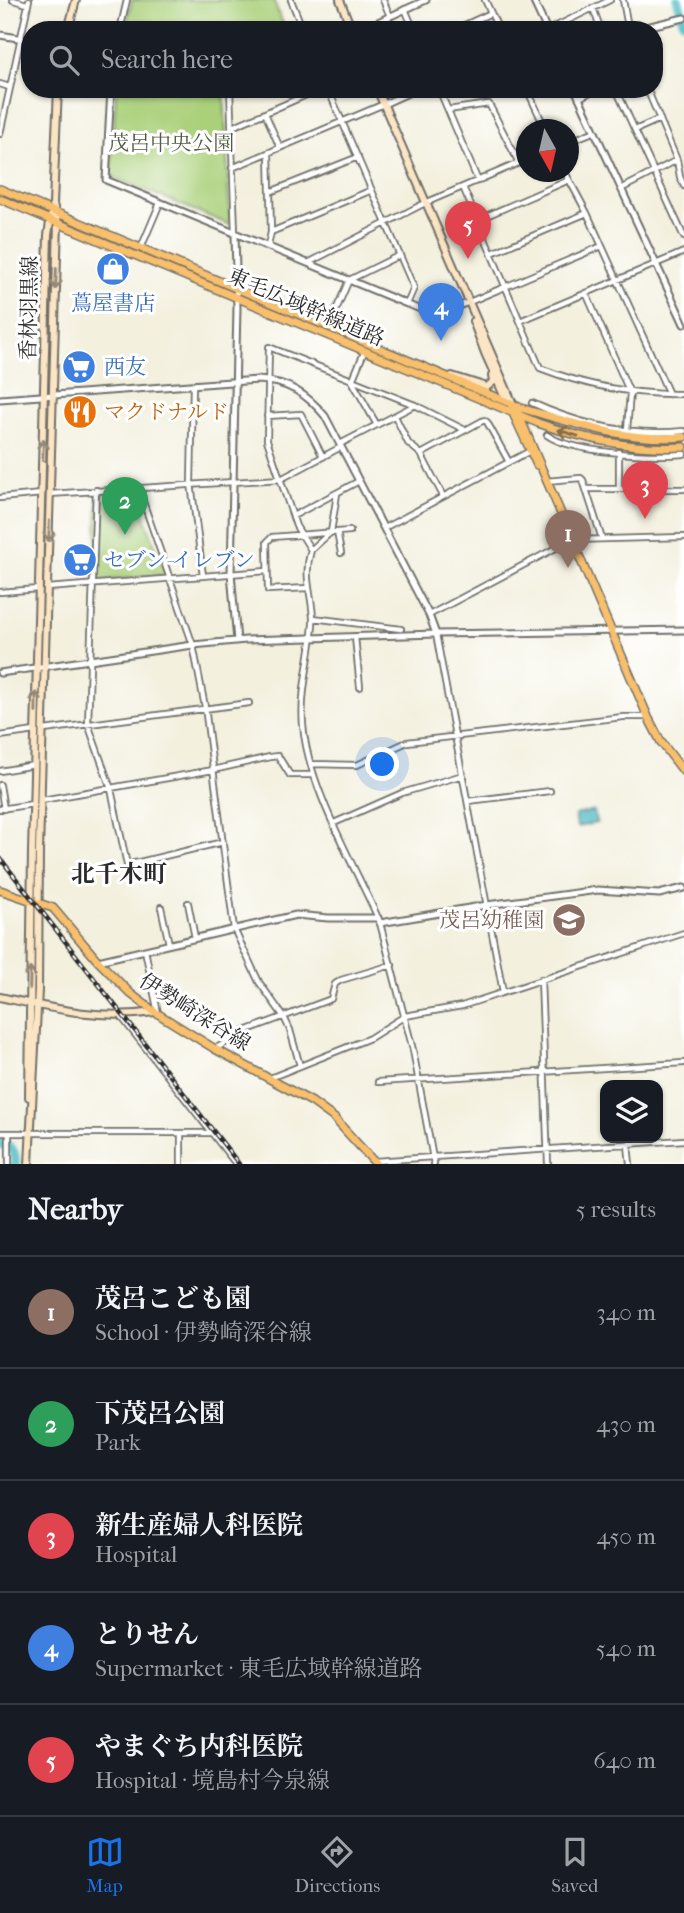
<!DOCTYPE html>
<html lang="en">
<head>
<meta charset="utf-8">
<style>
	:root { --surface:#171b24; --page:#20242c; --text:#f1f3f6; --muted:#9ea1a6; --line:#363941; --accent:#1a73e8 }
	body { margin:0; font-family:"IM FELL French Canon","Noto Serif JP",serif; background:var(--page); color:var(--text) }
	.controls { position:absolute; right:21px; bottom:21px; display:grid; overflow:hidden; border-radius:14px; box-shadow:0 2px 5px #0004 }
	.controls button { width:63px; height:63px; display:grid; place-items:center; padding:0; border:0; border-bottom:2px solid var(--line); background:var(--surface); color:var(--text); font:35px sans-serif }
	.compass { position:absolute; left:516px; top:119px; width:63px; height:63px; border-radius:50%; background:var(--surface); box-shadow:0 2px 5px #0004; rotate:172deg }
	.you { position:absolute; left:383px; top:765px; width:24px; height:24px; margin:-18px; border:5px solid #fff; border-radius:50%; background:#1a73e8; box-shadow:0 0 0 10px #1a73e833 }
	.badge { display:grid; place-items:center; width:46px; height:46px; border-radius:50%; background:var(--accent); color:#fff; font-size:23px; font-weight:700 }
	.pin { position:absolute; translate:-50% -58px; filter:drop-shadow(0 2px 4px #0008) }
	.pin::after { content:''; position:absolute; top:37px; width:24px; height:21px; background:inherit; clip-path:polygon(0 0,100% 0,50% 100%) }
	.list { margin:0; padding:0; list-style:none }
	h2 { display:flex; justify-content:space-between; align-items:center; height:91px; margin:0; padding:0 28px; font-size:30px }
	h2 small { font-size:23px; font-weight:400; color:var(--muted) }
	.list li { display:grid; grid-template-columns:46px 1fr auto; gap:21px; align-items:center; box-sizing:border-box; height:112px; padding:0 28px; border-top:2px solid var(--line) }
	.list b { display:block; font-size:26px; white-space:nowrap }
	.list p { margin:0; font-size:23px; white-space:nowrap; color:var(--muted) }
	.list em { font-size:23px; font-style:normal; color:var(--muted) }
	.icon { flex:none; width:38px; height:38px; fill:none; stroke:currentColor; stroke-width:2; stroke-linecap:round; stroke-linejoin:round }
	.map { position:relative; flex:none; width:684px; height:1164px; overflow:hidden }
	.search { position:absolute; background:var(--surface); box-shadow:0 2px 5px #0004; left:21px; right:21px; top:21px; height:77px; display:flex; align-items:center; gap:18px; box-sizing:border-box; padding:0 24px; border-radius:28px; color:var(--muted); font-size:26px }
	.sheet { height:651px; background:var(--surface) }
	nav { display:flex; justify-content:space-around; align-items:center; box-sizing:border-box; height:98px; border-top:2px solid var(--line); background:var(--surface); font-size:19px; color:var(--muted) }
	nav a { display:grid; justify-items:center; gap:4px }
	nav .on { color:var(--accent) }
	.map>svg:first-child { display:block }
	.green { fill:#aad07a; stroke:#6a7e52; stroke-width:2 }
	.water { fill:#4dbbc4; stroke:#3c7378; stroke-width:2 }
	.lines { fill:none; stroke-linecap:round; stroke-linejoin:round }
	.canal { stroke:#4dbbc4; stroke-width:5 }
	.river { stroke:#4dbbc4; stroke-width:10 }
	.minor-casing { stroke:#71706a; stroke-width:8 }
	.tertiary-casing { stroke:#71706a; stroke-width:9 }
	.secondary-casing { stroke:#71706a; stroke-width:10 }
	.primary-casing { stroke:#71706a; stroke-width:10 }
	.trunk-casing { stroke:#71706a; stroke-width:10 }
	.minor { stroke:#fff; stroke-width:4.5 }
	.tertiary { stroke:#fff; stroke-width:5 }
	.secondary { stroke:#fce5c4; stroke-width:6 }
	.primary { stroke:#f8bf6c; stroke-width:7 }
	.trunk { stroke:#f8bf6c; stroke-width:7 }
	.rail-casing { stroke:#2b2b2b; stroke-width:4.5 }
	.rail { stroke:#fff; stroke-width:2; stroke-dasharray:5; stroke-linecap:butt }
	.oneway { stroke:#948878 }
	.oneway2 { stroke:#876e48 }
	.labels { text-anchor:middle; stroke-width:6; stroke-linejoin:round; paint-order:stroke }
	.park-label { font-size:21px; fill:#515d43; stroke:#fff }
	.shop-label { font-size:21px; fill:#366cbe; stroke:#fff; text-anchor:start }
	.street-label { font-size:21px; fill:#2b2b2b; stroke:#fff }
	.food-label { font-size:21px; fill:#c56008; stroke:#fff; text-anchor:start }
	.education-label { font-size:21px; fill:#785e54; stroke:#fff; text-anchor:end }
	.quarter-label { font-size:24px; font-weight:bold; fill:#2b2b2b; stroke:#fff }
</style>
</head>
<body>
<div class="map">
<svg width="684" height="1164" viewBox="0 0 684 1164">
	<rect width="100%" height="100%" fill="#fff"/>
	<filter id="ink" filterUnits="userSpaceOnUse"><feTurbulence type="fractalNoise" baseFrequency=".0143" numOctaves="2"/><feDisplacementMap in="SourceGraphic" scale="14" xChannelSelector="R" yChannelSelector="G"/><feConvolveMatrix kernelMatrix="1 2 1 2 8 2 1 2 1" color-interpolation-filters="sRGB"/></filter>
	<filter id="wash" filterUnits="userSpaceOnUse"><feTurbulence type="fractalNoise" baseFrequency=".00686" numOctaves="4" result="noise"/><feDisplacementMap in="SourceGraphic" scale="28" xChannelSelector="R" yChannelSelector="G"/><feGaussianBlur stdDeviation="1.57" result="paint"/><feColorMatrix in="noise" values="0 0 0 0 0 0 0 0 0 0 0 0 0 0 0 0 0 1.4 0 .05"/><feComposite in="paint" operator="in"/></filter>
	<g filter="url(#wash)">
		<rect width="100%" height="100%" fill="#f3f0de"/>
		<path class="green" d="M 132,0 L 273,0 L 286,30 L 125,30 Z
			M 116,89 L 224,89 L 230,225 L 113,177 L 111,175 Z
			M 135,490 L 166,575 L 99,581 L 96,579 L 98,495 Z"/>
		<path class="water" d="M 594,811 L 597,823 L 577,827 L 575,815 Z"/>
		<g class="lines">
			<path class="canal" d="M 684,141 L 684,140"/>
			<path class="river" d="M 678,0 L 684,22
				M 0,1144 C 12,1145 16,1153 15,1164"/>
		</g>
	</g>
	<g filter="url(#ink)">
		<g class="lines">
			<g class="minor-casing">
				<path id="minor" d="M 13,0 L 27,4
					M 291,0 L 303,30
					M 383,0 L 390,16
					M 485,0 L 499,30
					M 623,0 L 628,27
					M 593,8 L 601,30
					M 405,9 L 414,30
					M 120,30 L 127,0
					M 454,30 L 491,13
					M 548,30 L 610,0
					M 615,30 L 627,25
					M 0,84 L 9,87
					M 230,89 L 235,233
					M 328,89 L 414,288 L 407,304 L 436,316 L 602,246
					M 439,89 L 478,181
					M 527,89 L 546,130
					M 616,89 L 684,237
					M 647,89 L 677,160 L 680,177 L 684,186
					M 579,98 L 597,89
					M 448,110 L 489,104 L 519,163
					M 232,127 L 265,113
					M 635,130 L 660,119
					M 0,134 L 29,0
					M 568,142 L 593,132
					M 280,148 L 265,113 L 320,89
					M 232,168 L 384,104
					M 565,172 L 587,213 L 669,394
					M 463,187 L 540,368 C 586,386 634,395 684,394
					M 621,189 L 677,160
					M 270,192 L 358,157
					M 477,220 L 569,180
					M 271,232 L 372,190
					M 268,246 L 271,232 L 269,153
					M 141,248 L 160,203
					M 492,253 L 587,213
					M 308,263 L 425,203 L 526,160
					M 586,293 L 630,393 L 627,430
					M 520,321 L 684,252
					M 329,326 L 349,280 L 400,255
					M 352,381 L 377,425
					M 352,381 L 365,350
					M 193,385 L 191,483 L 203,576
					M 532,403 C 580,425 632,436 684,431
					M 267,416 L 301,414 L 323,457
					M 395,416 L 408,443 L 421,454 L 443,496
					M 547,435 C 572,453 653,457 684,454
					M 340,444 L 415,405
					M 619,452 L 619,489
					M 421,454 L 484,420 L 487,422 L 509,462
					M 546,481 L 581,478 L 583,480 L 602,539
					M 138,487 L 193,645 L 205,707 L 234,929 L 259,982 L 284,1017 L 290,1030 L 300,1066
					M 586,489 L 684,489
					M 96,490 L 88,724 L 111,789 L 127,865 L 223,842
					M 50,494 L 281,479 L 341,447
					M 0,498 L 42,494
					M 293,516 L 359,481
					M 384,528 L 530,451
					M 337,532 L 341,553
					M 311,550 L 331,532 L 337,494
					M 47,588 L 267,571
					M 308,588 L 268,590 L 267,542 L 272,537 L 350,531
					M 0,592 L 39,589
					M 429,615 L 571,540 L 684,537
					M 313,618 L 401,629
					M 436,634 L 503,992
					M 355,637 L 360,687
					M 44,730 L 249,703
					M 0,736 L 35,731
					M 312,764 L 357,765 L 407,742 L 623,717 L 647,717
					M 0,771 L 34,765
					M 0,785 L 4,809
					M 42,800 L 213,770 L 270,757 L 278,756 L 290,775 L 314,775
					M 468,801 L 550,791
					M 0,809 L 33,804
					M 334,823 L 402,793 L 463,775
					M 188,903 L 195,938
					M 161,907 L 169,944
					M 378,918 C 352,861 308,786 303,725 C 300,690 311,657 313,624 C 314,598 302,579 311,550 L 296,526 L 267,440 L 269,347 L 415,405 L 465,430
					M 380,923 L 413,1050 L 434,1164
					M 145,950 L 158,1013
					M 541,979 L 548,1164
					M 120,1015 L 236,1164
					M 215,1049 L 245,1031 L 331,999 L 335,984 L 341,980 L 392,965
					M 270,1078 L 370,1038 L 405,1016 L 462,1006 L 684,933
					M 378,1082 L 684,1063
					M 0,1133 L 211,1133
					M 9,1133 L 9,1164
					M 628,1145 L 630,1164
					M 375,1161 L 684,1140
					M 181,1164 L 181,1133"/>
			</g>
			<g class="tertiary-casing">
				<path id="tertiary" d="M 533,0 L 547,30
					M 360,30 L 426,0
					M 633,30 L 684,18
					M 0,35 L 30,40
					M 111,89 L 106,180 L 407,304
					M 575,89 L 684,324
					M 384,104 L 417,89
					M 235,234 L 237,308 L 231,573 L 237,641
					M 0,399 L 258,380 C 287,381 307,394 325,416 L 429,615 L 436,634
					M 0,673 L 193,645 L 246,640 L 436,634 L 684,630
					M 98,961 L 296,915 L 328,918 L 378,918 L 380,923 L 487,905 L 598,890 L 659,894 L 684,888"/>
			</g>
			<g class="secondary-casing">
				<path id="secondary" d="M 340,0 L 352,30
					M 68,30 L 76,0
					M 377,89 L 513,404
					M 473,321 L 485,353 L 505,398
					M 452,376 L 487,387 L 493,382 L 492,376
					M 0,997 C 55,1009 98,1020 155,1012
					M 29,1097 L 32,852 L 48,235 L 51,216
					M 29,1164 L 38,990 L 39,851 L 58,223 L 53,204 L 58,89"/>
			</g>
			<g class="primary-casing">
				<path id="primary" d="M 511,409 L 537,465
					M 517,411 L 648,717 L 661,742 L 684,772
					M 0,890 L 53,908 L 98,961 L 131,994 L 155,1012 L 215,1049 L 312,1102 L 334,1118 L 376,1164"/>
			</g>
			<g class="trunk-casing">
				<path id="trunk" d="M 0,189 L 524,409 C 577,424 628,442 684,437
					M 0,199 L 538,423 C 586,440 633,450 684,447"/>
			</g>
			<use href="#minor" class="minor"/>
			<use href="#tertiary" class="tertiary"/>
			<use href="#secondary" class="secondary"/>
			<use href="#primary" class="primary"/>
			<use href="#trunk" class="trunk"/>
			<g class="rail-casing">
				<path id="rail" d="M 0,858 L 239,1164"/>
			</g>
			<use href="#rail" class="rail"/>
		</g>
		<defs><path id="oneway-shaft" d="M-6 0H5M1.5-3L5.5 0L1.5 3" fill="none" stroke-width="1.6" stroke-linecap="round" stroke-linejoin="round" transform="scale(1.75)"/></defs>
		<g class="oneway">
			<use href="#oneway-shaft" transform="translate(56 279) rotate(92)"/>
			<use href="#oneway-shaft" transform="translate(43 450) rotate(-88)"/>
			<use href="#oneway-shaft" transform="translate(49 531) rotate(92)"/>
			<use href="#oneway-shaft" transform="translate(36 702) rotate(-89)"/>
			<use href="#oneway-shaft" transform="translate(30 978) rotate(-89)"/>
		</g>
		<use class="oneway2" href="#oneway-shaft" transform="translate(568 433) rotate(-163)"/>
	</g>
	<defs>
		<g id="shop-disc" transform="scale(1.75)"><circle r="9.5" fill="#3f7fe0" stroke="#fff"/><path d="M-5-2.5h2.3a2.7 3.5 0 0 1 5.4 0H5L5.5 6h-11ZM-1.5-2.5h3a1.5 2.3 0 0 0-3 0Z" fill="#fff"/></g>
		<g id="supermarket-disc" transform="scale(1.75)"><circle r="9.5" fill="#3f7fe0" stroke="#fff"/><path d="M-6-5.5h2.5l.6 2H6L4.5 2H-2.5L-4.4-4H-6ZM-1.5 3.2a1.3 1.3 0 1 0 .1 0ZM3 3.2a1.3 1.3 0 1 0 .1 0Z" fill="#fff"/></g>
		<g id="restaurant-disc" transform="scale(1.75)"><circle r="9.5" fill="#e8710a" stroke="#fff"/><path d="M-5-6h1v4h1v-4h1v4h1v-4h1v5L-1.5 .5V6h-2V.5L-5-1ZM5-6V6H3V1.5H1.5Q1.5-4 5-6Z" fill="#fff"/></g>
		<g id="school-disc" transform="scale(1.75)"><circle r="9.5" fill="#8d6e63" stroke="#fff"/><path d="M0-5L7-2L0 1L-7-2ZM-4 1L0 2.5L4 1V4Q0 6-4 4Z" fill="#fff"/></g>
	</defs>
	<g fill-rule="evenodd">
		<use href="#shop-disc" x="113" y="269"/>
		<use href="#supermarket-disc" x="79" y="367"/>
		<use href="#restaurant-disc" x="80" y="412"/>
		<use href="#supermarket-disc" x="80" y="560"/>
		<use href="#school-disc" x="569" y="920"/>
	</g>
	<g class="labels">
		<g class="park-label">
			<text x="171" y="150">茂呂中央公園</text>
		</g>
		<g class="shop-label">
			<text x="113" y="310" text-anchor="middle">蔦屋書店</text>
			<text x="104" y="374">西友</text>
			<text x="104" y="567">セブン-イレブン</text>
		</g>
		<g class="street-label">
			<text transform="translate(306 307) rotate(23)" y="7">東毛広域幹線道路</text>
			<text transform="translate(29 308) rotate(-89)" y="7">香林羽黒線</text>
			<text transform="translate(195 1012) rotate(32)" y="7">伊勢崎深谷線</text>
		</g>
		<g class="food-label">
			<text x="104" y="419">マクドナルド</text>
		</g>
		<g class="education-label">
			<text x="544" y="927">茂呂幼稚園</text>
		</g>
		<g class="quarter-label">
			<text x="119" y="882">北千木町</text>
		</g>
	</g>
</svg>
<div class="controls">
<button><svg class="icon" aria-label="layers" viewBox="0 0 24 24"><path d="M12 4l9 5-9 5-9-5zM3 14l9 5 9-5"/></svg></button>
</div>
<svg class="compass" viewBox="-18 -18 36 36"><path d="M0-13l5 13h-10z" fill="#e53935"/><path d="M0 13l5-13h-10z" fill="#9ea1a6"/></svg>
<div class="you"></div>
<div class="pin badge" style="left:568px;top:568px;background:#8d6e63">1</div>
<div class="pin badge" style="left:125px;top:535px;background:#2e9e5b">2</div>
<div class="pin badge" style="left:645px;top:519px;background:#e0444e">3</div>
<div class="pin badge" style="left:441px;top:341px;background:#3f7fe0">4</div>
<div class="pin badge" style="left:468px;top:259px;background:#e0444e">5</div>
<div class="search"><svg class="icon" aria-label="search" viewBox="0 0 24 24"><circle cx="10" cy="10" r="6"/><path d="M15 15l6 6"/></svg>Search here</div>
</div>
<section class="sheet">
<h2>Nearby<small>5 results</small></h2>
<ul class="list">
<li><span class="badge" style="background:#8d6e63">1</span><div><b>茂呂こども園</b><p>School · 伊勢崎深谷線</p></div><em>340 m</em></li>
<li><span class="badge" style="background:#2e9e5b">2</span><div><b>下茂呂公園</b><p>Park</p></div><em>430 m</em></li>
<li><span class="badge" style="background:#e0444e">3</span><div><b>新生産婦人科医院</b><p>Hospital</p></div><em>450 m</em></li>
<li><span class="badge" style="background:#3f7fe0">4</span><div><b>とりせん</b><p>Supermarket · 東毛広域幹線道路</p></div><em>540 m</em></li>
<li><span class="badge" style="background:#e0444e">5</span><div><b>やまぐち内科医院</b><p>Hospital · 境島村今泉線</p></div><em>640 m</em></li>
</ul>
</section>
<nav>
<a class="on"><svg class="icon" aria-label="map" viewBox="0 0 24 24"><path d="M3 6l6-2 6 2 6-2v14l-6 2-6-2-6 2zM9 4v14M15 6v14"/></svg>Map</a>
<a><svg class="icon" aria-label="directions" viewBox="0 0 24 24"><path d="M12 3l9 9-9 9-9-9zM9 14v-3h6M13 9l2 2-2 2"/></svg>Directions</a>
<a><svg class="icon" aria-label="saved" viewBox="0 0 24 24"><path d="M7 4h10v16l-5-4-5 4z"/></svg>Saved</a>
</nav>
</body>
</html>
